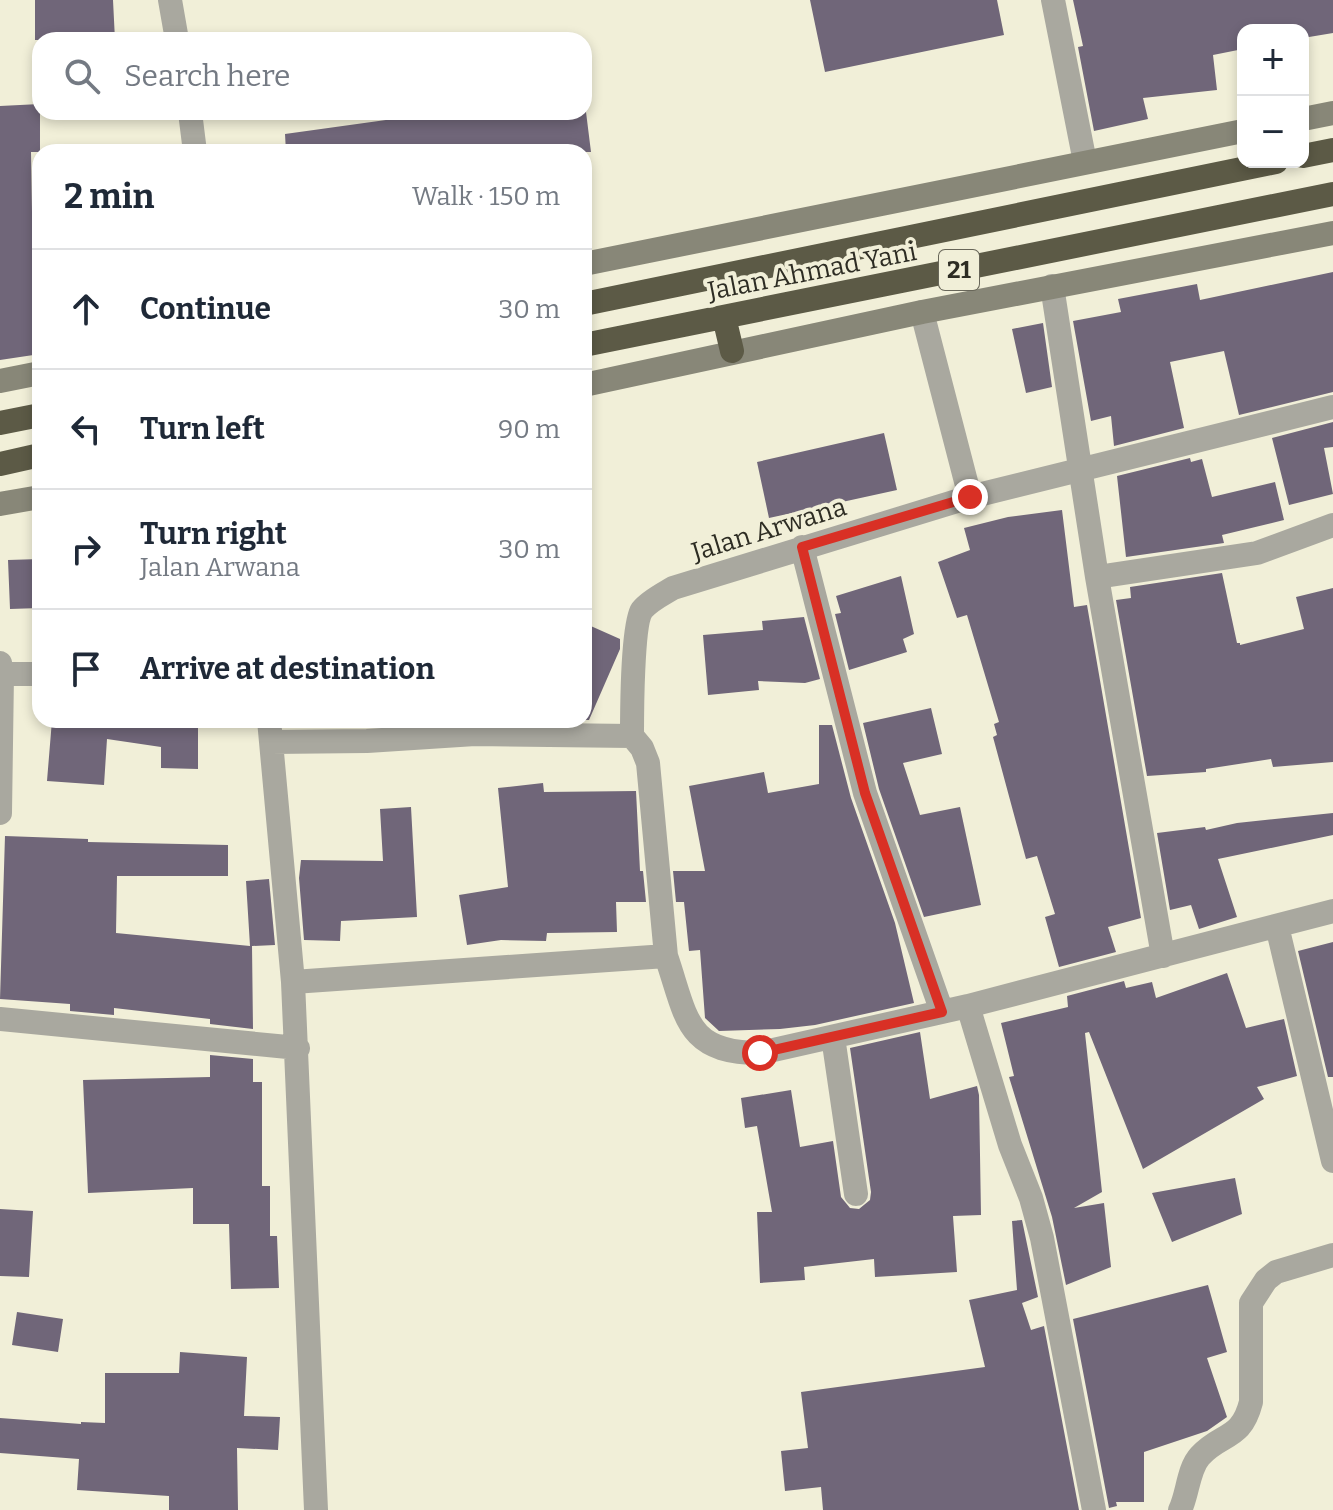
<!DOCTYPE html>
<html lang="en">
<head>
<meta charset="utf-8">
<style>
	:root { --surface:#fff; --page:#f2f2f3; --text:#1f2937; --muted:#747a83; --line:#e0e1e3 }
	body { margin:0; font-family:Bitter,serif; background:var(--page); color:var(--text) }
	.controls { position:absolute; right:24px; top:24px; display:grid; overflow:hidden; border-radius:16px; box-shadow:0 4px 12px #0003 }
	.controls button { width:72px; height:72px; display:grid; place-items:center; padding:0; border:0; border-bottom:2px solid var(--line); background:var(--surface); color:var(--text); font:40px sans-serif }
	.stop { position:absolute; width:24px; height:24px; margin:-18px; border:6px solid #d93025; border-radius:50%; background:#fff }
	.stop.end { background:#d93025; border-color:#fff; box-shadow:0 2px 8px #0008 }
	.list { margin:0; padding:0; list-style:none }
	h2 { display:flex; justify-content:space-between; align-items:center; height:104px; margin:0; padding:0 32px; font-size:34px }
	h2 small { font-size:26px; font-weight:400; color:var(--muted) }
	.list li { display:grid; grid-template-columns:52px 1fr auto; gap:24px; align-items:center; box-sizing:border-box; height:120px; padding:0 32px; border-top:2px solid var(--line) }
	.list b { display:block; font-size:30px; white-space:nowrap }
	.list p { margin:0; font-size:26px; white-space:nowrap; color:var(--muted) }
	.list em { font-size:26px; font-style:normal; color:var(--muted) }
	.icon { flex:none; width:44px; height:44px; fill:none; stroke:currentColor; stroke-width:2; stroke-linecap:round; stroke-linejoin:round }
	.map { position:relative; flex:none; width:1333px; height:1510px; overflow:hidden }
	.search { position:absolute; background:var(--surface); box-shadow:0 4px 12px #0003; left:32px; top:32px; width:560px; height:88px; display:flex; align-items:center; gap:20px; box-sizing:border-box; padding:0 28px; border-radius:24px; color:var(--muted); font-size:30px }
	.panel { position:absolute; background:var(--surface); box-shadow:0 4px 12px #0003; left:32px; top:144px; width:560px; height:584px; border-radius:24px }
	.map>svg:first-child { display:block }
	.building { fill:#706679 }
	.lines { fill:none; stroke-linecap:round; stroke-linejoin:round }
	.street { stroke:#a9a89f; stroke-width:24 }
	.secondary { stroke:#888778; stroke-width:24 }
	.highway { stroke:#5c5a46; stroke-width:24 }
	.route { stroke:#d93025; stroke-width:10 }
	.labels { text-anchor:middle; stroke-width:8; stroke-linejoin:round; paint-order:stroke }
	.shield { fill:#f1efd8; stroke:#686659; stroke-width:2 }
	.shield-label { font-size:24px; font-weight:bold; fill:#2d2c23 }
	.street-label { font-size:26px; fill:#2d2c23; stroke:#f1efd8 }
</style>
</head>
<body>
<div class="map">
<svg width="1333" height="1510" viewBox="0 0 1333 1510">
	<rect width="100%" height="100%" fill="#f1efd8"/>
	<path class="building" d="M 35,0 L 113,0 L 115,40 L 35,40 Z
		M 810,0 L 997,0 L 1004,35 L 825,72 Z
		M 1073,0 L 1333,0 L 1333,33 L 1303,38 L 1303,30 L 1243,30 L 1243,49 L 1213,55 L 1217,90 L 1143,98 L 1148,119 L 1094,131 L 1078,47 L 1083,46 Z
		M 40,104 L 40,152 L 31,152 L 32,212 L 40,212 L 40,354 L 0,360 L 0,106 Z
		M 392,112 L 586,112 L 591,152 L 286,152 L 285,134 L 393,119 Z
		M 1333,272 L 1333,392 L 1239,415 L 1224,351 L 1170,362 L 1184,428 L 1114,446 L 1111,416 L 1091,421 L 1073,321 L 1121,312 L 1118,299 L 1197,284 L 1200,300 Z
		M 1043,323 L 1052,387 L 1026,393 L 1012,329 Z
		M 1333,422 L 1333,447 L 1324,448 L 1333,494 L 1289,505 L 1272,438 Z
		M 884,433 L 897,490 L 769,518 L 757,462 Z
		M 1190,458 L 1191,462 L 1202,459 L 1212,497 L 1275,482 L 1284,520 L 1222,535 L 1224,543 L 1126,557 L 1117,476 Z
		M 1062,510 L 1074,607 L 1087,605 L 1141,918 L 1108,927 L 1116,952 L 1059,967 L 1045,917 L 1055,914 L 1037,856 L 1026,859 L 993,737 L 997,735 L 994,724 L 999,722 L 967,615 L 957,618 L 938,562 L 970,550 L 964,528 L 1008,517 Z
		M 40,559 L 40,608 L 10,609 L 8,560 Z
		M 1222,573 L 1237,643 L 1240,643 L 1240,645 L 1304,629 L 1296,597 L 1333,588 L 1333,762 L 1273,767 L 1271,759 L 1206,769 L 1206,772 L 1147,776 L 1116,600 L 1131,598 L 1130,587 Z
		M 901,576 L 914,634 L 903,639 L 907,652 L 849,670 L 835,614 L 841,613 L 836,596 Z
		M 804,617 L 820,679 L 805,683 L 758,681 L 759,690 L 708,695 L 703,635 L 763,630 L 762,621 Z
		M 584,623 L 620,639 L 620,649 L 589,720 L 584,720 Z
		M 931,708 L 942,754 L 903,763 L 920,815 L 960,807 L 981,905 L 924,917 L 879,789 L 863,723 Z
		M 52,720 L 198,721 L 198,769 L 161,768 L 161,747 L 107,739 L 104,785 L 47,781 Z
		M 819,725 L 832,725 L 851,798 L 895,923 L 914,1003 L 815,1025 L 780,1029 L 719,1031 L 705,1018 L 700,950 L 689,951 L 684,902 L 676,902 L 673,871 L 705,871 L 689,786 L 764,772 L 768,793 L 819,784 Z
		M 543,783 L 544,792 L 636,791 L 640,871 L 643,871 L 646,902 L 616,902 L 617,932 L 547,933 L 546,941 L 501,940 L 467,945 L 459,895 L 508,887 L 498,788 Z
		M 411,807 L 417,917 L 341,921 L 340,941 L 304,940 L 299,878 L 301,860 L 383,861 L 380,809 Z
		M 1333,813 L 1333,835 L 1218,859 L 1237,917 L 1199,929 L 1191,905 L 1170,910 L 1157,833 L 1205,827 L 1206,830 L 1237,823 Z
		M 5,836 L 88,839 L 88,842 L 228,845 L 228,876 L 117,876 L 116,933 L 250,946 L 246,881 L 269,879 L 275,945 L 252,946 L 253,1029 L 210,1024 L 210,1019 L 114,1008 L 114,1015 L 70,1011 L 70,1004 L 0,999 Z
		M 1333,942 L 1333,1077 L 1328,1077 L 1298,951 Z
		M 1227,973 L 1246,1028 L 1284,1019 L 1297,1076 L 1257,1087 L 1264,1099 L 1143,1169 L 1089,1032 L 1085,1033 L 1102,1192 L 1074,1208 L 1104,1203 L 1111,1267 L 1066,1285 L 1052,1217 L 1009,1077 L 1014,1076 L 1001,1023 L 1068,1007 L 1067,996 L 1124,981 L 1126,988 L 1152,982 L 1156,998 Z
		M 920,1032 L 930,1099 L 977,1086 L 979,1095 L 981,1215 L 953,1216 L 957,1272 L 875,1277 L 874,1259 L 804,1267 L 805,1280 L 760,1283 L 757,1212 L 772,1212 L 757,1126 L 745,1128 L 741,1098 L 791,1090 L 800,1147 L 833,1141 L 841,1197 L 850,1208 L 859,1209 L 870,1200 L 871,1192 L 850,1048 Z
		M 210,1055 L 253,1059 L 253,1082 L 262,1082 L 262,1186 L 270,1186 L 270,1236 L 277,1236 L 279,1288 L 231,1289 L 229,1224 L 193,1224 L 193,1188 L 88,1193 L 83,1080 L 210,1077 Z
		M 1235,1178 L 1242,1214 L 1172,1242 L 1152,1193 Z
		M 0,1209 L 33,1211 L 29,1277 L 0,1276 Z
		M 1022,1220 L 1038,1297 L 1022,1303 L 1031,1330 L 1044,1326 L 1079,1510 L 823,1510 L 821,1487 L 785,1491 L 781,1451 L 808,1448 L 801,1392 L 985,1367 L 969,1300 L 1017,1290 L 1012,1221 Z
		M 1208,1285 L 1227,1352 L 1207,1358 L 1227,1417 L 1207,1431 L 1144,1452 L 1144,1502 L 1116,1502 L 1117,1506 L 1109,1508 L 1073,1319 Z
		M 17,1312 L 63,1319 L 58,1352 L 12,1345 Z
		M 180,1352 L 247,1357 L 244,1416 L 280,1417 L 278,1450 L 237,1448 L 238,1510 L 169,1510 L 169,1496 L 77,1490 L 79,1459 L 0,1453 L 0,1418 L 81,1424 L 81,1422 L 105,1423 L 105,1373 L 179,1373 Z"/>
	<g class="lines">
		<path class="street" d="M 170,0 L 177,40
			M 1053,0 L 1085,162
			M 190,112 L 195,152
			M 1052,286 L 1097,577 L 1163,956
			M 922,312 L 970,497
			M 802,547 L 865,793 L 942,1012
			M 1097,577 L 1257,553 L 1333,525
			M 0,663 L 2,674 L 0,813
			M 2,674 L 40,674
			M 269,720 L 293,982
			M 271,742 L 367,741 L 475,734 L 632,736
			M 1277,926 L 1333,1161
			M 666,956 L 648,763 L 642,748 L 632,736 C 632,715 632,624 642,610 C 649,601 663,594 673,588 L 970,497 L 1333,407
			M 968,1006 L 1010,1145 L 1031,1198 L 1042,1238 L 1094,1510
			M 0,1019 L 298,1048
			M 833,1037 L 856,1194
			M 316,1510 L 293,982 L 666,956 C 687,1017 685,1053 760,1053 L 968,1006 L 1333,911
			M 1180,1510 C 1188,1494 1188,1469 1200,1456 C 1222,1432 1241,1441 1251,1402 L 1251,1303 L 1266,1280 L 1276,1272 L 1333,1255"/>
		<path class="secondary" d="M 1303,119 L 1333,113
			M 584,264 L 1243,131
			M 0,381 L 40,373
			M 584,385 L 922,312 L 1333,233
			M 0,504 L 40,497"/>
		<path class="highway" d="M 1303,156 L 1333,150
			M 584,304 L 1276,162
			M 724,317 L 732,351
			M 584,345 L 1333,194
			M 0,423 L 40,415
			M 0,464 L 40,455"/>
	</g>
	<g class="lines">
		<path class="route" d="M 760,1053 L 942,1012 L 865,793 L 802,547 L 970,497"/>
	</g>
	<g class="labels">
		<rect class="shield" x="939" y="250" width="40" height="40" rx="6"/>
		<g class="shield-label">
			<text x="959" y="278">21</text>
		</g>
		<g class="street-label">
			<text transform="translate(812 271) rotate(-11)" y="9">Jalan Ahmad Yani</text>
			<text transform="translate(769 529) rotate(-17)" y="9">Jalan Arwana</text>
		</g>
	</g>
</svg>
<div class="controls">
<button>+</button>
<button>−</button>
</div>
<div class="stop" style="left:760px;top:1053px"></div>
<div class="stop end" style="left:970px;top:497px"></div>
<div class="search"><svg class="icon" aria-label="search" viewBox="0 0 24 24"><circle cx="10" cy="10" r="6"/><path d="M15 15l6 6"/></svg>Search here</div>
<section class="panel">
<h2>2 min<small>Walk · 150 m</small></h2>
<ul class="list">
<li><svg class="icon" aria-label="ahead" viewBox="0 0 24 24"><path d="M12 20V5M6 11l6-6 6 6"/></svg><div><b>Continue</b></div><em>30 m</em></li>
<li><svg class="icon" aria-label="left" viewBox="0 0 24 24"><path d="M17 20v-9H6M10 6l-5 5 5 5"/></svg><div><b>Turn left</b></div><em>90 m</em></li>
<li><svg class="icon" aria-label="right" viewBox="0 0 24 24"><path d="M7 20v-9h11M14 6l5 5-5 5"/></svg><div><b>Turn right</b><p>Jalan Arwana</p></div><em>30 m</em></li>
<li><svg class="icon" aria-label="arrive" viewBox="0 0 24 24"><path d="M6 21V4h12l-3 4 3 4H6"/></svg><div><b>Arrive at destination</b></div></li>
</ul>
</section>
</div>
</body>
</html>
